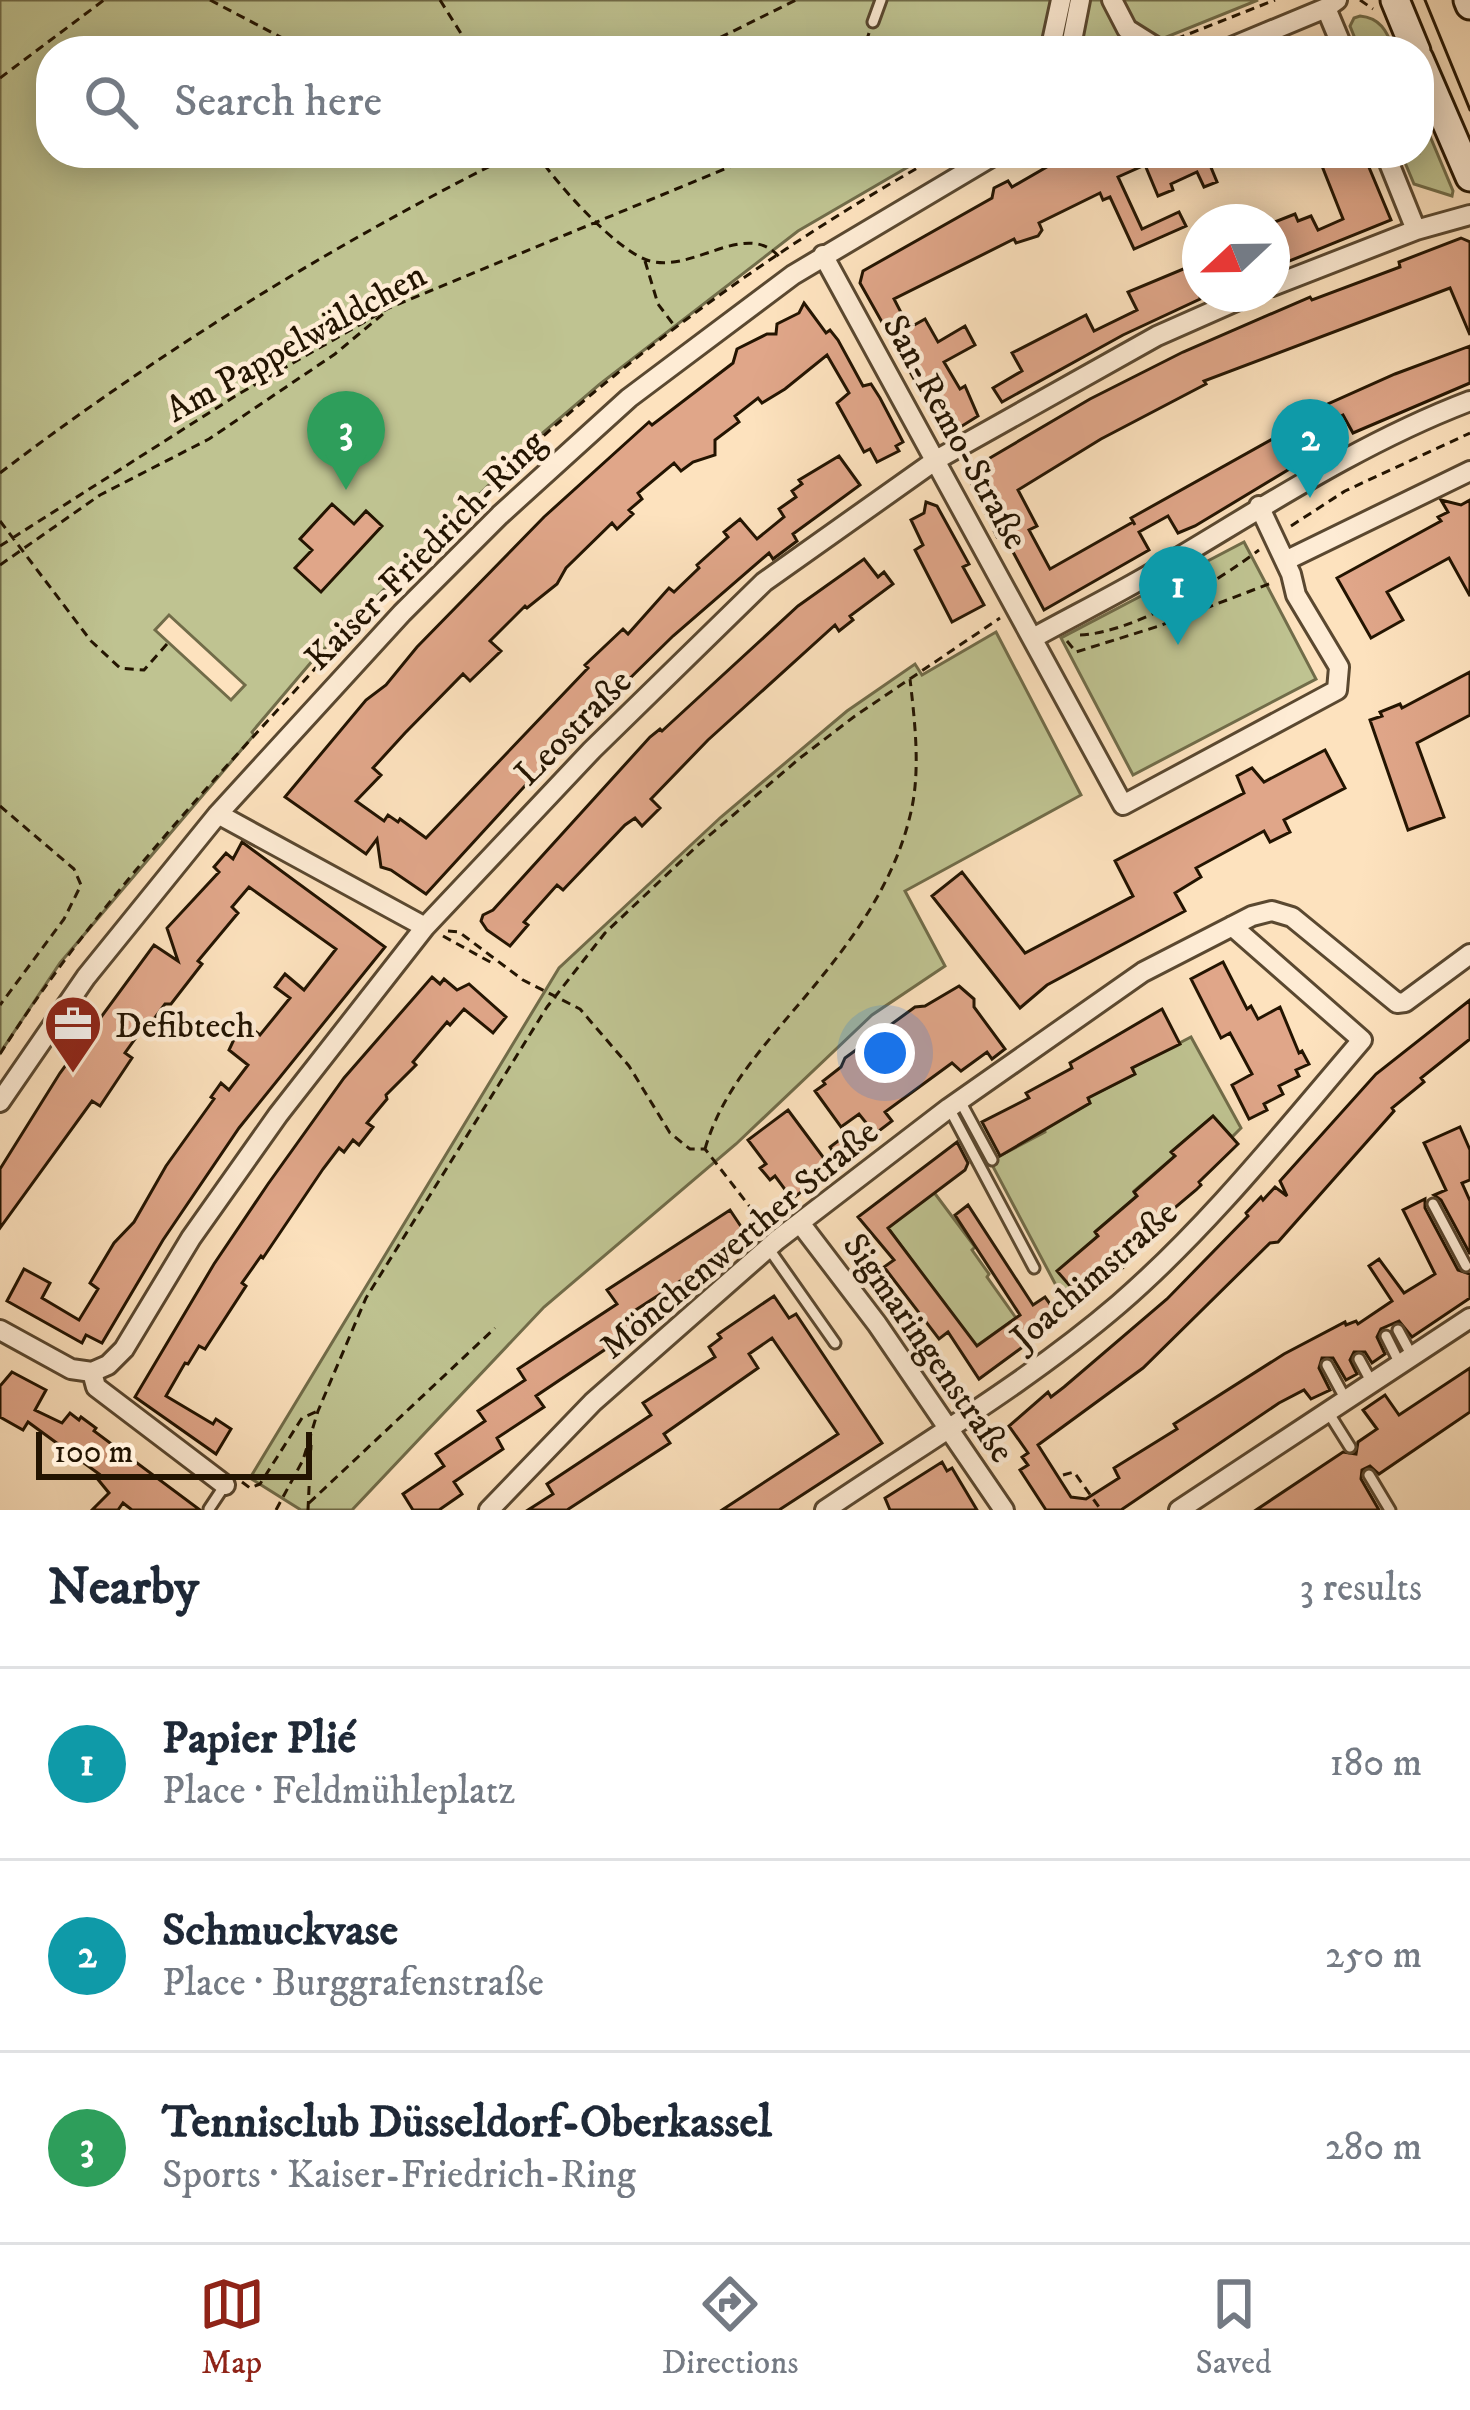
<!DOCTYPE html>
<html lang="en">
<head>
<meta charset="utf-8">
<style>
	:root { --surface:#fff; --page:#f6f6f7; --text:#1f2937; --muted:#747a83; --line:#e0e1e3; --accent:#8f2418 }
	body { margin:0; font-family:"IM FELL DW Pica",serif; background:var(--page); color:var(--text) }
	.compass { position:absolute; left:1182px; top:204px; width:108px; height:108px; border-radius:50%; background:var(--surface); box-shadow:0 6px 30px #0003; rotate:248deg }
	.scale { position:absolute; left:36px; bottom:30px; width:276px; box-sizing:border-box; padding-left:12px; border:6px solid #231401; border-top:0; font-size:33px; line-height:42px; white-space:nowrap; color:#231401; -webkit-text-stroke:9px #feecd5; paint-order:stroke }
	.you { position:absolute; left:885px; top:1053px; width:42px; height:42px; margin:-30px; border:9px solid #fff; border-radius:50%; background:#1a73e8; box-shadow:0 0 0 18px #1a73e833 }
	.badge { display:grid; place-items:center; width:78px; height:78px; border-radius:50%; background:var(--accent); color:#fff; font-size:39px; font-weight:700 }
	.pin { position:absolute; translate:-50% -99px; filter:drop-shadow(0 3px 6px #0008) }
	.pin::after { content:''; position:absolute; top:63px; width:42px; height:36px; background:inherit; clip-path:polygon(0 0,100% 0,50% 100%) }
	.list { margin:0; padding:0; list-style:none }
	h2 { display:flex; justify-content:space-between; align-items:center; height:156px; margin:0; padding:0 48px; font-size:51px }
	h2 small { font-size:39px; font-weight:400; color:var(--muted) }
	.list li { display:grid; grid-template-columns:78px 1fr auto; gap:36px; align-items:center; box-sizing:border-box; height:192px; padding:0 48px; border-top:3px solid var(--line) }
	.list b { display:block; font-size:45px; white-space:nowrap }
	.list p { margin:0; font-size:39px; white-space:nowrap; color:var(--muted) }
	.list em { font-size:39px; font-style:normal; color:var(--muted) }
	.icon { flex:none; width:66px; height:66px; fill:none; stroke:currentColor; stroke-width:2; stroke-linecap:round; stroke-linejoin:round }
	.map { position:relative; flex:none; width:1470px; height:1510px; overflow:hidden }
	.search { position:absolute; background:var(--surface); box-shadow:0 6px 30px #0003; left:36px; right:36px; top:36px; height:132px; display:flex; align-items:center; gap:30px; box-sizing:border-box; padding:0 42px; border-radius:48px; color:var(--muted); font-size:45px }
	.sheet { height:732px; background:var(--surface) }
	nav { display:flex; justify-content:space-around; align-items:center; box-sizing:border-box; height:168px; border-top:3px solid var(--line); background:var(--surface); font-size:33px; color:var(--muted) }
	nav a { display:grid; justify-items:center; gap:6px }
	nav .on { color:var(--accent) }
	.map>svg:first-child { display:block }
	.green { fill:#bfc391; stroke:#716c49; stroke-width:3; fill-rule:evenodd }
	.building { fill:#e0a689; stroke:#231401; stroke-width:3 }
	.lines { fill:none; stroke-linecap:round; stroke-linejoin:round }
	.lane-casing { stroke:#5a4830; stroke-width:15 }
	.street-casing { stroke:#5a4830; stroke-width:24 }
	.secondary-casing { stroke:#231401; stroke-width:33 }
	.path { stroke:#231401; stroke-width:3; stroke-dasharray:9 6; stroke-linecap:butt }
	.lane { stroke:#feecd5; stroke-width:9 }
	.street { stroke:#feecd5; stroke-width:18 }
	.secondary { stroke:#feecd5; stroke-width:27 }
	.tram { stroke:#231401; stroke-width:3 }
	.labels { text-anchor:middle; stroke-width:9; stroke-linejoin:round; paint-order:stroke }
	.street-label { font-size:36px; fill:#231401; stroke:#feecd5 }
	.poi-label { font-size:36px; fill:#231401; stroke:#feecd5; text-anchor:start }
</style>
</head>
<body>
<div class="map">
<svg width="1470" height="1510" viewBox="0 0 1470 1510">
	<rect width="100%" height="100%" fill="#fde2be"/>
	<filter id="stains"><feTurbulence type="fractalNoise" baseFrequency=".00167" numOctaves="4"/><feColorMatrix values="0 0 0 0 .2 0 0 0 0 .09 0 0 0 0 .02 0 0 0 .5 -.17"/></filter>
	<radialGradient id="worn" r=".72"><stop offset=".6" stop-color="#630" stop-opacity="0"/><stop offset="1" stop-color="#630" stop-opacity=".3"/></radialGradient>
	<path class="green" d="M 0,0 L 1258,0 L 1132,51 L 51,51 L 51,153 L 932,153 L 798,231 L 600,384 L 532,442 L 313,660 L 252,732 L 254,735 L 60,963 L 0,1053 ZM 169,615 L 245,685 L 231,700 L 155,630 Z
		M 1360,16 C 1382,18 1387,33 1395,51 L 1360,51 L 1350,26 L 1354,18 Z
		M 1419,110 L 1453,191 L 1452,196 L 1414,184 L 1401,153 L 1419,153 Z
		M 1244,542 L 1316,679 L 1133,775 L 1061,638 Z
		M 996,632 L 1081,795 L 905,891 L 945,966 L 872,1015 L 736,1144 L 544,1307 L 352,1510 L 301,1510 L 250,1478 L 559,968 L 721,817 L 847,711 L 915,664 L 922,675 Z
		M 1191,1037 L 1241,1128 L 1232,1137 L 1213,1116 L 1172,1151 L 1175,1156 L 1134,1191 L 1137,1196 L 1096,1231 L 1098,1236 L 1083,1301 L 1068,1308 L 990,1161 L 1045,1132 L 1044,1127 L 1090,1103 L 1088,1098 L 1134,1074 L 1132,1068 Z
		M 933,1191 L 975,1247 L 972,1250 L 989,1274 L 987,1277 L 1016,1318 L 975,1347 L 888,1228 Z"/>
	<path class="building" d="M 1071,153 L 1205,153 L 1217,182 L 1204,187 L 1197,172 L 1171,184 L 1173,190 L 1158,196 L 1145,165 L 1118,177 L 1142,229 L 1179,212 L 1186,226 L 1134,249 L 1110,197 L 1103,200 L 1100,193 L 1039,223 L 1042,230 L 1038,236 L 1016,243 L 1014,239 L 894,299 L 909,328 L 925,319 L 938,342 L 965,326 L 975,345 L 944,362 L 960,389 L 965,386 L 978,416 L 946,436 L 860,283 L 863,271 L 992,198 L 994,188 L 1008,181 L 1012,187 Z
		M 1327,153 L 1363,153 L 1391,220 L 1272,268 L 1272,223 L 1295,214 L 1298,221 L 1311,216 L 1318,230 L 1343,219 L 1322,166 L 1330,162 Z
		M 1461,238 L 1470,242 L 1470,335 L 1450,288 L 1204,381 L 1206,384 L 1101,439 L 1018,490 L 1037,526 L 1029,530 L 1050,569 L 1133,522 L 1135,525 L 1131,518 L 1276,437 L 1296,465 L 1195,526 L 1178,533 L 1168,516 L 1139,532 L 1149,550 L 1044,610 L 1004,535 L 997,537 L 966,472 L 1090,399 L 1183,352 L 1310,297 L 1312,300 L 1400,267 L 1399,262 Z
		M 1200,262 L 1200,299 L 1123,335 L 1002,402 L 993,388 L 1022,371 L 1012,353 L 1086,315 L 1094,331 L 1137,310 L 1128,292 Z
		M 804,303 L 826,333 L 830,330 L 838,340 L 863,386 L 871,384 L 880,398 L 903,442 L 896,446 L 899,451 L 877,462 L 870,449 L 864,452 L 837,403 L 849,393 L 827,355 L 785,389 L 762,403 L 758,398 L 735,416 L 739,422 L 715,440 L 715,455 L 693,462 L 681,471 L 674,463 L 638,493 L 642,499 L 629,510 L 633,514 L 617,529 L 612,523 L 566,568 L 557,584 L 527,608 L 525,606 L 490,641 L 501,651 L 470,681 L 463,674 L 405,733 L 373,768 L 381,775 L 356,801 L 384,821 L 388,815 L 398,822 L 400,819 L 426,838 L 588,668 L 585,665 L 623,629 L 628,634 L 669,588 L 674,592 L 699,568 L 697,565 L 728,537 L 724,532 L 740,519 L 757,539 L 784,517 L 779,509 L 796,497 L 792,491 L 802,484 L 799,480 L 839,456 L 860,485 L 793,534 L 797,541 L 773,559 L 769,553 L 673,636 L 566,741 L 426,894 L 391,870 L 381,867 L 377,839 L 366,854 L 285,797 L 366,700 L 386,685 L 417,647 L 544,517 L 649,422 L 652,425 L 733,363 L 737,349 L 767,334 L 776,334 L 777,324 L 799,313 Z
		M 1470,346 L 1470,383 L 1353,433 L 1343,415 L 1328,423 L 1319,408 L 1395,374 Z
		M 1441,500 L 1461,505 L 1470,500 L 1470,596 L 1449,558 L 1387,592 L 1403,620 L 1371,638 L 1337,578 L 1441,521 L 1438,517 L 1448,512 Z
		M 926,502 L 937,506 L 969,564 L 963,567 L 984,605 L 952,622 L 915,550 L 923,545 L 911,520 L 924,513 Z
		M 332,504 L 354,524 L 366,511 L 382,526 L 321,592 L 295,568 L 312,550 L 300,539 Z
		M 864,559 L 878,577 L 884,572 L 893,584 L 850,616 L 853,620 L 839,631 L 835,625 L 708,740 L 651,799 L 660,808 L 642,826 L 635,818 L 625,825 L 563,890 L 557,885 L 524,922 L 528,925 L 510,946 L 487,930 L 481,921 L 483,915 L 493,910 L 650,737 L 660,729 L 662,731 L 798,606 Z
		M 1470,672 L 1470,715 L 1417,743 L 1444,817 L 1408,830 L 1370,720 L 1382,716 L 1380,712 L 1400,704 L 1402,708 Z
		M 1325,750 L 1345,788 L 1284,820 L 1290,832 L 1270,842 L 1264,831 L 1196,868 L 1201,877 L 1175,893 L 1185,911 L 1047,985 L 1020,1008 L 932,896 L 962,872 L 1025,953 L 1133,896 L 1115,861 L 1244,793 L 1237,776 L 1252,768 L 1264,782 Z
		M 242,842 L 385,947 L 239,1128 L 163,1240 L 102,1343 L 86,1335 L 82,1343 L 7,1301 L 24,1269 L 50,1283 L 42,1298 L 79,1320 L 98,1289 L 90,1283 L 114,1243 L 134,1222 L 166,1166 L 214,1099 L 211,1097 L 221,1083 L 229,1090 L 248,1065 L 229,1050 L 236,1035 L 246,1024 L 260,1035 L 290,998 L 275,987 L 285,974 L 304,990 L 336,949 L 249,887 L 232,907 L 238,913 L 198,961 L 202,964 L 171,1004 L 165,1004 L 148,1027 L 145,1025 L 125,1053 L 132,1058 L 100,1106 L 92,1101 L 0,1228 L 0,1169 L 60,1073 L 154,945 L 178,961 L 167,928 L 219,872 L 214,867 L 226,853 L 233,859 Z
		M 1223,962 L 1247,1009 L 1251,1006 L 1258,1019 L 1280,1007 L 1299,1053 L 1302,1051 L 1309,1064 L 1296,1070 L 1299,1076 L 1279,1086 L 1283,1094 L 1264,1104 L 1267,1110 L 1249,1119 L 1232,1085 L 1252,1074 L 1230,1033 L 1221,1038 L 1191,979 Z
		M 432,977 L 440,984 L 444,979 L 457,990 L 469,984 L 506,1017 L 493,1033 L 464,1009 L 450,1025 L 447,1022 L 413,1062 L 416,1065 L 386,1095 L 387,1099 L 367,1123 L 373,1127 L 359,1145 L 353,1140 L 344,1152 L 339,1148 L 323,1169 L 263,1258 L 261,1256 L 242,1283 L 246,1286 L 205,1349 L 199,1346 L 188,1364 L 185,1363 L 166,1396 L 213,1424 L 216,1419 L 231,1429 L 216,1454 L 135,1397 L 214,1264 L 268,1184 L 344,1078 Z
		M 959,986 L 974,999 L 974,1007 L 1005,1049 L 992,1059 L 987,1052 L 961,1071 L 952,1063 L 885,1112 L 892,1121 L 875,1134 L 859,1114 L 841,1127 L 815,1091 L 825,1084 L 823,1081 L 841,1067 L 845,1058 L 915,1007 L 925,1006 Z
		M 1470,1000 L 1470,1039 L 1421,1078 L 1424,1082 L 1392,1108 L 1394,1111 L 1278,1242 L 1270,1243 L 1143,1368 L 1038,1445 L 1071,1497 L 1086,1499 L 1119,1478 L 1114,1468 L 1177,1429 L 1174,1424 L 1284,1354 L 1345,1322 L 1346,1325 L 1356,1321 L 1358,1324 L 1392,1301 L 1369,1266 L 1379,1259 L 1404,1293 L 1435,1274 L 1403,1210 L 1425,1199 L 1425,1208 L 1458,1270 L 1470,1274 L 1470,1298 L 1412,1337 L 1399,1321 L 1381,1329 L 1377,1337 L 1385,1354 L 1372,1363 L 1365,1352 L 1354,1352 L 1350,1360 L 1357,1374 L 1346,1380 L 1333,1358 L 1322,1358 L 1319,1368 L 1330,1390 L 1311,1399 L 1304,1390 L 1279,1403 L 1121,1510 L 1046,1510 L 1020,1470 L 1028,1465 L 1022,1457 L 1028,1453 L 1009,1426 L 1048,1392 L 1051,1397 L 1064,1387 L 1167,1299 L 1248,1216 L 1246,1213 L 1261,1197 L 1263,1200 L 1275,1187 L 1287,1196 L 1280,1181 L 1376,1074 Z
		M 1162,1009 L 1180,1044 L 1132,1068 L 1135,1074 L 1088,1098 L 1090,1103 L 1000,1156 L 982,1122 L 1029,1098 L 1026,1093 L 1072,1068 L 1070,1063 Z
		M 788,1110 L 826,1161 L 811,1173 L 817,1180 L 792,1199 L 775,1176 L 770,1180 L 766,1175 L 760,1168 L 766,1164 L 748,1140 Z
		M 1213,1116 L 1238,1144 L 1199,1182 L 1201,1185 L 1196,1190 L 1159,1221 L 1163,1225 L 1122,1261 L 1126,1265 L 1083,1301 L 1057,1271 L 1098,1236 L 1095,1232 L 1137,1196 L 1134,1192 L 1175,1156 L 1171,1152 Z
		M 1460,1127 L 1470,1150 L 1470,1180 L 1462,1183 L 1470,1201 L 1470,1254 L 1441,1200 L 1434,1195 L 1446,1190 L 1424,1143 Z
		M 842,1138 L 857,1157 L 844,1167 L 830,1147 Z
		M 957,1142 L 968,1163 L 965,1170 L 888,1228 L 977,1346 L 1020,1315 L 955,1215 L 968,1205 L 1033,1305 L 1045,1297 L 1061,1319 L 979,1379 L 948,1332 L 939,1339 L 884,1267 L 894,1260 L 858,1217 Z
		M 730,1210 L 748,1237 L 625,1317 L 634,1330 L 536,1396 L 544,1407 L 497,1438 L 503,1449 L 454,1482 L 462,1494 L 439,1510 L 413,1510 L 403,1494 L 444,1466 L 436,1454 L 485,1421 L 478,1411 L 525,1380 L 518,1369 L 617,1304 L 607,1290 Z
		M 774,1296 L 789,1318 L 796,1314 L 882,1443 L 779,1510 L 722,1510 L 838,1434 L 772,1338 L 749,1354 L 758,1368 L 664,1434 L 670,1443 L 567,1510 L 528,1510 L 553,1494 L 547,1484 L 651,1415 L 643,1403 L 715,1357 L 709,1347 L 721,1338 L 718,1334 Z
		M 1470,1368 L 1470,1412 L 1379,1474 L 1370,1466 L 1362,1470 L 1361,1479 L 1379,1510 L 1256,1510 L 1343,1452 L 1356,1454 L 1358,1442 L 1377,1429 L 1363,1410 L 1385,1395 L 1399,1415 Z
		M 12,1372 L 46,1390 L 35,1410 L 62,1423 L 70,1413 L 79,1420 L 81,1417 L 96,1428 L 94,1431 L 200,1510 L 132,1510 L 123,1503 L 118,1510 L 92,1510 L 109,1493 L 96,1477 L 99,1474 L 28,1422 L 23,1430 L 0,1417 L 0,1386 Z
		M 942,1462 L 947,1471 L 952,1468 L 977,1510 L 890,1510 L 885,1498 Z"/>
	<g class="lines">
		<g class="lane-casing">
			<path id="lane" d="M 873,22 L 881,0
				M 960,1101 L 992,1160
				M 949,1108 L 1034,1268
				M 1433,1204 L 1466,1266
				M 769,1249 L 835,1343
				M 1398,1330 L 1412,1356
				M 1386,1336 L 1400,1364
				M 1359,1359 L 1372,1383
				M 1327,1365 L 1346,1400
				M 1328,1412 L 1350,1447
				M 1369,1475 L 1390,1510
				M 209,1509 L 225,1485"/>
		</g>
		<g class="street-casing">
			<path id="street" d="M 1112,0 L 1127,29 L 1162,51
				M 1326,8 L 1344,51
				M 1050,51 L 1061,0
				M 1070,51 L 1080,0
				M 1222,51 L 1326,8 L 1337,0
				M 1385,153 L 1416,230
				M 823,255 L 1123,805 L 1337,690 L 1339,667 L 1296,595 L 1291,574 L 1259,506
				M 1272,286 L 1416,230 L 1470,215
				M 1285,561 L 1470,471
				M 1033,638 C 1073,616 1115,595 1154,572 C 1258,511 1357,444 1470,401
				M 218,814 L 425,927
				M 0,1102 L 86,977 L 218,814 L 402,613 L 500,515 L 629,398 L 793,275 L 998,153
				M 800,1223 L 877,1324 L 1004,1510
				M 0,1330 L 71,1369 L 92,1372
				M 92,1372 L 108,1365 L 124,1349 L 191,1238 L 278,1115 L 425,927 L 592,750 L 764,582 L 936,460 L 1157,336 L 1252,294
				M 92,1372 L 96,1387 L 225,1485
				M 489,1510 L 593,1402 L 777,1240 L 949,1108 L 1143,972 L 1252,916 L 1272,911 L 1292,917 L 1397,1003 L 1405,1002 L 1470,954
				M 825,1510 C 924,1443 1028,1382 1119,1304 C 1209,1226 1284,1131 1362,1040 L 1232,926
				M 1179,1510 L 1470,1318"/>
		</g>
		<g class="secondary-casing">
			<path id="secondary" d="M 1395,0 L 1416,51
				M 1468,0 L 1470,5
				M 1419,59 L 1470,177"/>
		</g>
		<path class="path" d="M 210,0 L 307,51
			M 440,0 L 472,51
			M 1360,0 L 1373,9
			M 1176,39 L 1275,0
			M 693,51 L 796,0
			M 863,51 L 869,33
			M 0,78 L 104,0
			M 536,153 C 555,182 617,252 650,261 C 695,273 748,217 781,259
			M 645,261 L 658,304 L 676,328
			M 0,473 C 160,351 335,243 516,153
			M 0,521 L 91,641 L 120,668 L 144,670 L 167,644
			M 1291,526 L 1345,491 L 1470,433
			M 0,546 L 237,395 L 389,308 L 763,153
			M 0,565 L 100,495 L 209,439 L 335,354 L 383,314
			M 1080,635 C 1133,633 1217,582 1259,550
			M 1067,641 L 1076,652 L 1159,626 L 1274,582
			M 0,806 L 74,869 L 81,885 L 64,919 L 0,1005
			M 448,931 L 459,932 L 523,980 L 580,1009 L 629,1066 L 670,1133 L 690,1149 L 705,1149 L 764,1225
			M 443,936 L 492,963
			M 0,1054 C 77,932 176,821 273,715 C 380,597 489,476 614,376 C 718,291 827,218 944,153
			M 705,1149 C 721,1094 757,1054 793,1011 C 842,954 892,891 910,816 C 921,773 915,723 910,679
			M 1063,1475 L 1074,1472 L 1101,1510
			M 242,1482 L 250,1488 L 260,1484 L 302,1418 L 318,1411
			M 309,1503 L 495,1328
			M 276,1510 L 303,1460 L 318,1411 L 366,1298 L 547,1007 L 605,933 L 697,846 L 800,758 L 855,716 L 1000,618
			M 308,1510 L 311,1445"/>
		<use href="#lane" class="lane"/>
		<use href="#street" class="street"/>
		<use href="#secondary" class="secondary"/>
		<path class="tram" d="M 1425,0 L 1470,110"/>
	</g>
	<defs>
		<g id="office-pin" transform="scale(3)"><path d="M0 17L-7.5 6A9.5 9.5 0 1 1 7.5 6Z" fill="#8f2418" stroke="#feecd5"/><path d="M-6-3h4V-5.5h4V-3h4V5H-6ZM-1-4.5V-3h2v-1.5ZM-6 0V1H6V0Z" fill="#fff"/></g>
	</defs>
	<g fill-rule="evenodd">
		<use href="#office-pin" x="73" y="1024"/>
	</g>
	<g class="labels">
		<g class="street-label">
			<text transform="translate(295 341) rotate(-29)" y="13">Am Pappelwäldchen</text>
			<text transform="translate(957 431) rotate(61)" y="13">San-Remo-Straße</text>
			<text transform="translate(424 549) rotate(-45)" y="13">Kaiser-Friedrich-Ring</text>
			<text transform="translate(572 726) rotate(-45)" y="13">Leostraße</text>
			<text transform="translate(738 1238) rotate(-40)" y="13">Mönchenwerther Straße</text>
			<text transform="translate(1093 1274) rotate(-41)" y="13">Joachimstraße</text>
			<text transform="translate(930 1347) rotate(55)" y="13">Sigmaringenstraße</text>
		</g>
		<g class="poi-label">
			<text x="115" y="1037">Defibtech</text>
		</g>
	</g>
	<rect width="100%" height="100%" filter="url(#stains)"/>
	<rect width="100%" height="100%" fill="url(#worn)"/>
</svg>
<svg class="compass" viewBox="-18 -18 36 36"><path d="M0-13l5 13h-10z" fill="#e53935"/><path d="M0 13l5-13h-10z" fill="#747a83"/></svg>
<div class="scale">100 m</div>
<div class="you"></div>
<div class="pin badge" style="left:1178px;top:645px;background:#0f9aa8">1</div>
<div class="pin badge" style="left:1310px;top:498px;background:#0f9aa8">2</div>
<div class="pin badge" style="left:346px;top:490px;background:#2e9e5b">3</div>
<div class="search"><svg class="icon" aria-label="search" viewBox="0 0 24 24"><circle cx="10" cy="10" r="6"/><path d="M15 15l6 6"/></svg>Search here</div>
</div>
<section class="sheet">
<h2>Nearby<small>3 results</small></h2>
<ul class="list">
<li><span class="badge" style="background:#0f9aa8">1</span><div><b>Papier Plié</b><p>Place · Feldmühleplatz</p></div><em>180 m</em></li>
<li><span class="badge" style="background:#0f9aa8">2</span><div><b>Schmuckvase</b><p>Place · Burggrafenstraße</p></div><em>250 m</em></li>
<li><span class="badge" style="background:#2e9e5b">3</span><div><b>Tennisclub Düsseldorf-Oberkassel</b><p>Sports · Kaiser-Friedrich-Ring</p></div><em>280 m</em></li>
</ul>
</section>
<nav>
<a class="on"><svg class="icon" aria-label="map" viewBox="0 0 24 24"><path d="M3 6l6-2 6 2 6-2v14l-6 2-6-2-6 2zM9 4v14M15 6v14"/></svg>Map</a>
<a><svg class="icon" aria-label="directions" viewBox="0 0 24 24"><path d="M12 3l9 9-9 9-9-9zM9 14v-3h6M13 9l2 2-2 2"/></svg>Directions</a>
<a><svg class="icon" aria-label="saved" viewBox="0 0 24 24"><path d="M7 4h10v16l-5-4-5 4z"/></svg>Saved</a>
</nav>
</body>
</html>
